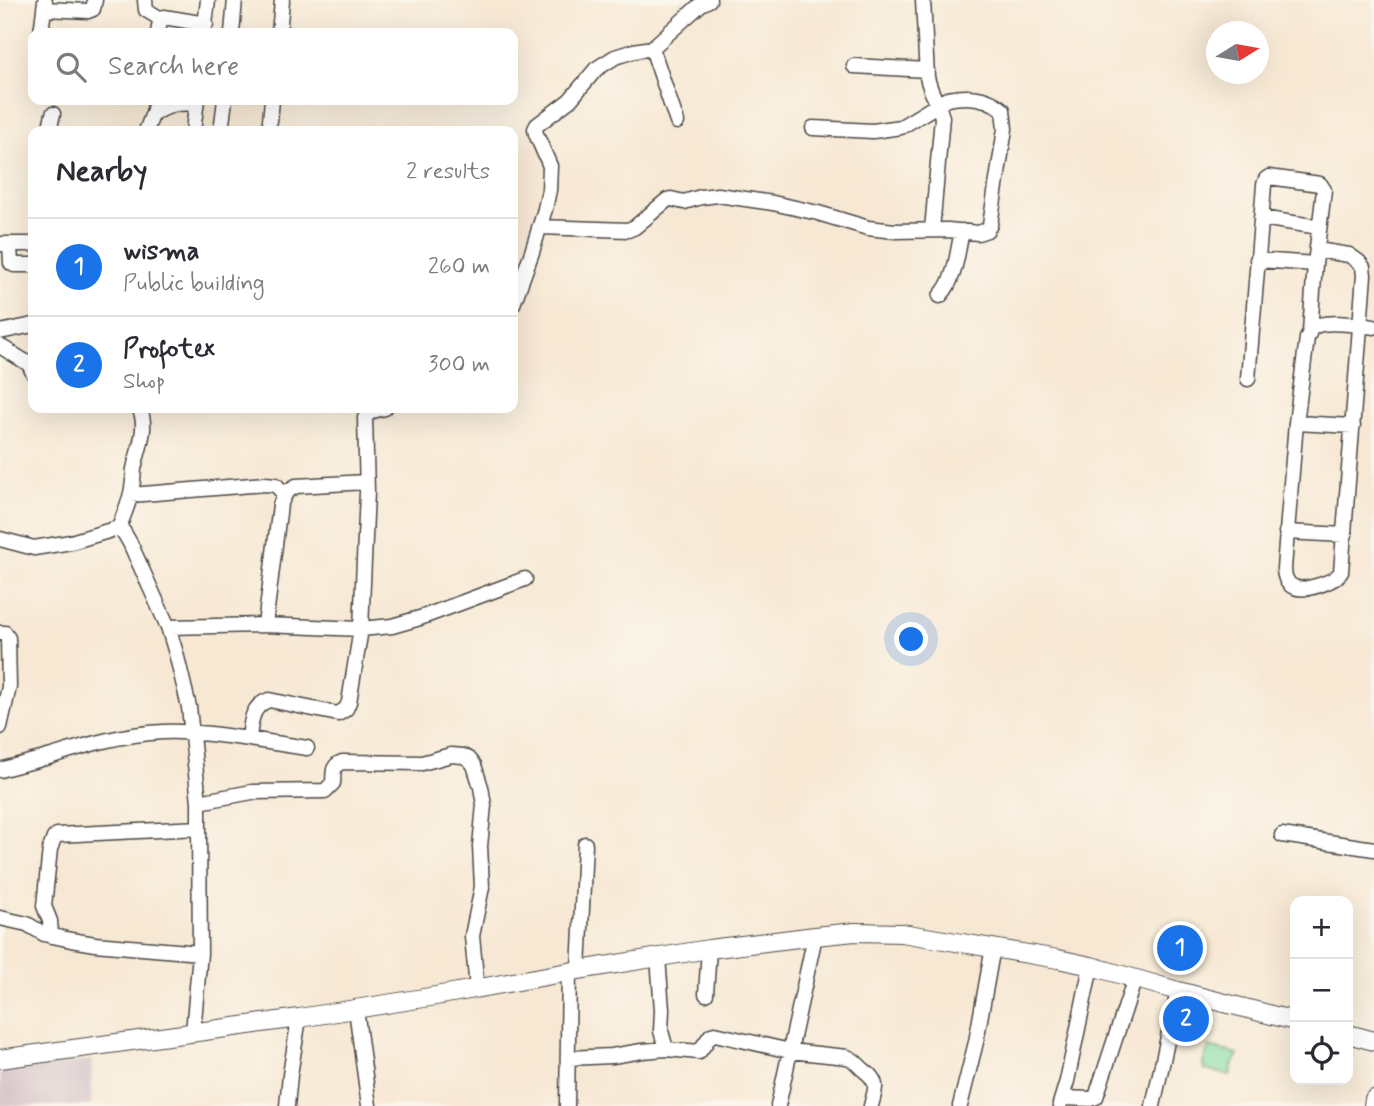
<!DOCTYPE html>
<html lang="en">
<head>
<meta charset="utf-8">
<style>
	:root { --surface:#fff; --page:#f7f7f7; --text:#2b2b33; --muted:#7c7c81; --line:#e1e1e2; --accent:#1a73e8 }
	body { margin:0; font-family:Mynerve,sans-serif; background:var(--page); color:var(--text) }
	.controls { position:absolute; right:21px; bottom:21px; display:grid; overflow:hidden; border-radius:14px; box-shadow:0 7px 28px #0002 }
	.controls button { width:63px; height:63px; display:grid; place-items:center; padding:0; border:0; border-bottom:2px solid var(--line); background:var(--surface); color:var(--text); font:35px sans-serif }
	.compass { position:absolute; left:1206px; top:21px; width:63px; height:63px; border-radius:50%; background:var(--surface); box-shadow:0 7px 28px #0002; rotate:79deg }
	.you { position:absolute; left:912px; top:640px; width:24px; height:24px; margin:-18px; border:5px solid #fff; border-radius:50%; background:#1a73e8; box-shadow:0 0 0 10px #1a73e833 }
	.badge { display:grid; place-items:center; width:46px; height:46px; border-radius:50%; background:var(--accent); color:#fff; font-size:23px; font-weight:700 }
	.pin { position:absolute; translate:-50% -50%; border:4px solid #fff; box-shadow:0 2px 7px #0006 }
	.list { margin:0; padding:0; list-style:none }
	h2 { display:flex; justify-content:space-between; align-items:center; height:91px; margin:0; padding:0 28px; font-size:30px }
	h2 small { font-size:23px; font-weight:400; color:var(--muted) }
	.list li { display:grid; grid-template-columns:46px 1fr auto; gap:21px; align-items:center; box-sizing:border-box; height:98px; padding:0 28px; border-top:2px solid var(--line) }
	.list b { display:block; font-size:26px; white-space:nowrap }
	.list p { margin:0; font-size:23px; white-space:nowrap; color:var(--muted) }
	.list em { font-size:23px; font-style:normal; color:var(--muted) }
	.icon { flex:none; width:38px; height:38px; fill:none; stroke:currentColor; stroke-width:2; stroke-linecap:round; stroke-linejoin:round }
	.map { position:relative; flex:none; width:1374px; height:1106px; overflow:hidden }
	.search { position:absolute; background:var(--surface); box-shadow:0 7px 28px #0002; left:28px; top:28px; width:490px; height:77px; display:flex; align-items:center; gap:18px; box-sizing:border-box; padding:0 24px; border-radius:14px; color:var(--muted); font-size:26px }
	.panel { position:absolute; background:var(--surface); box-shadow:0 7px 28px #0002; left:28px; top:126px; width:490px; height:287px; border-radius:14px }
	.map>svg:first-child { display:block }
	.industrial { fill:#d2bec4 }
	.green { fill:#83db9f; stroke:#578365; stroke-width:2 }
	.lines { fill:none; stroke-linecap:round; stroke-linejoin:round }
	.minor-casing { stroke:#4a4744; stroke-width:17 }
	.major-casing { stroke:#4a4744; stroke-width:20 }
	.minor { stroke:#fff; stroke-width:14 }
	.major { stroke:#fff; stroke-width:18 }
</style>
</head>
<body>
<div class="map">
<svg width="1374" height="1106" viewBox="0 0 1374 1106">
	<rect width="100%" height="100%" fill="#fbf7ec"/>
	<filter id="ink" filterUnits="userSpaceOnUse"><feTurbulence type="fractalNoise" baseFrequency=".0143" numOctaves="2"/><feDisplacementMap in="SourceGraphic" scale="14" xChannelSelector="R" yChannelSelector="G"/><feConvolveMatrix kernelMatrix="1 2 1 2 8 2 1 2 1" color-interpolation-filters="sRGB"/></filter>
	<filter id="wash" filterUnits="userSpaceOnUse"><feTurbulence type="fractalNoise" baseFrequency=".00686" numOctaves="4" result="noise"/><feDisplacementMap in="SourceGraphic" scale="28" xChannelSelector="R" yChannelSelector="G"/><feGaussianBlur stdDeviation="1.57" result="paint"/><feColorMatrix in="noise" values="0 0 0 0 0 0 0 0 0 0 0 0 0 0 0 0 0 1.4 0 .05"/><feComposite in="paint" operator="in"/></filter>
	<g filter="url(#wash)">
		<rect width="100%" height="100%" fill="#f7e8d4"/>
		<path class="industrial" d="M 92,1060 L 91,1106 L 0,1106 L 0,1071 Z"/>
		<path class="green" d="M 1209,1047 L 1238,1054 L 1232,1066 L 1230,1075 L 1204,1070 L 1203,1063 Z"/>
	</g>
	<g filter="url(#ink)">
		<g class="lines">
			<g class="minor-casing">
				<path id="minor" d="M 145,0 L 146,10 L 161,19
					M 923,0 L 927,77 C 930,92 938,103 942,117 L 932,230
					M 45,9 L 88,11 L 93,9 L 95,0
					M 41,33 L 45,1
					M 158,33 L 160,21 L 164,17 L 206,24
					M 204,33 L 208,0
					M 232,33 L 235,0
					M 279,33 L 282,1
					M 652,48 L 677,122
					M 854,66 L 927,70
					M 153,113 L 175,104 L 196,103
					M 270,121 L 272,100
					M 49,131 L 53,114
					M 146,131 L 153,113 L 156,100
					M 193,131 L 197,100
					M 221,131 L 225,100
					M 1261,218 L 1319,227
					M 539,227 L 628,230 L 635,227 L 667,200 L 671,199 L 684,202 L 701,197 L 718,195 L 773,203 L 818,213 L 868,228 L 895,231 L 948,230 L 978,233 L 987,230 L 990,225 L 1005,129 L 1003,110 C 987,96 967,95 947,99 L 901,127 L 873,131 L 813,128
					M 1,244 L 33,244
					M 10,244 L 11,263 L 14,265 L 33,265
					M 1317,250 L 1349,255 L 1359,262 L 1363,267 L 1364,275 L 1341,572 C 1335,582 1305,592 1294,587 C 1286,584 1284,575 1284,568 L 1296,423 L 1307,338 C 1309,335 1309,331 1312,328 C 1323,319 1360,325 1374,327
					M 1257,260 L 1315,264
					M 940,296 C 956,279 957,253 962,231
					M 513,304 L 532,252 L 545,209 L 549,190 L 550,166 L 536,134 L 535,129 L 537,125 L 570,100 L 596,69 L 615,57 L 634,51 L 652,48 L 701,4 L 709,0
					M 0,332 L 33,325
					M 0,346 L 29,364 L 33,373
					M 1248,379 L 1264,185 L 1266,179 L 1269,177 L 1320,184 L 1324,190 L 1315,264 L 1310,331
					M 1296,423 L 1353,426
					M 131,495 L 265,484 L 276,485 L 285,495
					M 119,529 C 122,518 127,508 130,497 C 133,488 133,478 134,469 C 138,449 149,427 139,408
					M 1286,532 L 1345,535
					M 0,539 L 34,548 L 71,542 L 115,529 L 123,531 L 130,543 L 168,627 L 176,653 L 189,707 L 199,802 L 199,828 L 200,953 L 193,1032
					M 265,625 L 280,505 L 286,492 L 296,486 L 366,482
					M 168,627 L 265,625 L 361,629 L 367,492 L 365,418 C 370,410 377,410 385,408
					M 0,633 L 5,633 L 8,638 L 9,687 L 0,727
					M 249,739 L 307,748
					M 0,770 C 17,765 35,761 52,756 C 89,744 124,734 163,732 C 192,731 220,735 249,739 C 251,722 251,706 269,700 L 338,714 L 346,709 L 349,702 L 361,629 L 392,626 L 420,618 L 525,579
					M 199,802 L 252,792 L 325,791 L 333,783 C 334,774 331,766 342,762 L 422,763 L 451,755 L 463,756 L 469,759 L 474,765 L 481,787 L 484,805 L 480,846 L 482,887 L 472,936 L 477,988
					M 1282,835 L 1374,849
					M 0,918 L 27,924 L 44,934 L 71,940 L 95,944 L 200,953
					M 51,936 L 50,921 L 44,906 L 50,849 L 54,838 L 57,835 L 199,828
					M 658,957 L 662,1010 L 661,1031 L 666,1049 L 699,1052 L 711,1035 L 715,1034 L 790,1051 L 847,1057 C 856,1060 858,1066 865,1071 C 880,1083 875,1089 871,1106
					M 579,970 L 585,844
					M 706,994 L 709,949
					M 356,1009 L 369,1106
					M 568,1058 L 612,1056 L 642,1051 L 666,1049
					M 1062,1098 L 1091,1099 L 1096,1097 L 1135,978
					M 1060,1104 L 1067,1081 L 1091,966
					M 287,1106 L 290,1075 L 299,1018
					M 567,1106 L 569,972
					M 778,1106 L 815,936
					M 960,1106 L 976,1042 L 993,947
					M 1153,1106 L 1178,991"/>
			</g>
			<g class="major-casing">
				<path id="major" d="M 1348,1034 L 1374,1041
					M 0,1059 L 299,1018 L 430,997 L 579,970 L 709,949 L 815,936 L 855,932 L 902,933 L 1058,959 L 1091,966 L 1178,991 L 1295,1021
					M 1373,1106 L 1374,1099"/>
			</g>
			<use href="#minor" class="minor"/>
			<use href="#major" class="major"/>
		</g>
	</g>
</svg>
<div class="controls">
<button>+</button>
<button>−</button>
<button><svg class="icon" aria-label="locate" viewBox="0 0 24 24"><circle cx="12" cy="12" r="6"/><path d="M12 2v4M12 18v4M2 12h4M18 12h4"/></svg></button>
</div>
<svg class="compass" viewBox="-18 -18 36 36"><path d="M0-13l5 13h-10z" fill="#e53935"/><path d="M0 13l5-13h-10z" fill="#7c7c81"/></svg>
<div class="you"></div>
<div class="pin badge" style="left:1180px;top:948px">1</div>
<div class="pin badge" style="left:1186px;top:1019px">2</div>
<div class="search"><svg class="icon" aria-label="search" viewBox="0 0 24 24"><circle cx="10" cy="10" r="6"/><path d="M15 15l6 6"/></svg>Search here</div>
<section class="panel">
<h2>Nearby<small>2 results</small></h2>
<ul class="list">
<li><span class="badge">1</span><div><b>wisma</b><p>Public building</p></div><em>260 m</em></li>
<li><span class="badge">2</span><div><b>Profotex</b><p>Shop</p></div><em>300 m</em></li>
</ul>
</section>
</div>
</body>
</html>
